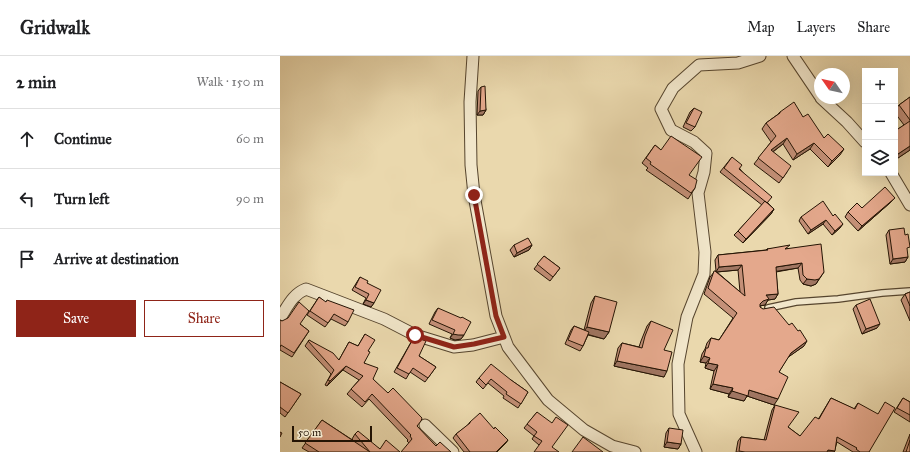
<!DOCTYPE html>
<html lang="en">
<head>
<meta charset="utf-8">
<style>
	:root { --surface:#fff; --page:#f2f2f2; --text:#202124; --muted:#757577; --line:#e0e0e0; --accent:#8f2418 }
	body { margin:0; font-family:"IM FELL Great Primer",serif; background:var(--page); color:var(--text) }
	.controls { position:absolute; right:12px; top:12px; display:grid; overflow:hidden; border-radius:0px; box-shadow:0 4px 16px #0002 }
	.controls button { width:36px; height:36px; display:grid; place-items:center; padding:0; border:0; border-bottom:1px solid var(--line); background:var(--surface); color:var(--text); font:20px sans-serif }
	.compass { position:absolute; left:534px; top:12px; width:36px; height:36px; border-radius:50%; background:var(--surface); box-shadow:0 4px 16px #0002; rotate:304deg }
	.scale { position:absolute; left:12px; bottom:10px; width:80px; box-sizing:border-box; padding-left:4px; border:2px solid #241404; border-top:0; font-size:11px; line-height:14px; white-space:nowrap; color:#241404; -webkit-text-stroke:3px #f1e6ca; paint-order:stroke }
	.stop { position:absolute; width:12px; height:12px; margin:-9px; border:3px solid #8f2418; border-radius:50%; background:#fff }
	.stop.end { background:#8f2418; border-color:#fff; box-shadow:0 1px 4px #0008 }
	.list { margin:0; padding:0; list-style:none }
	h2 { display:flex; justify-content:space-between; align-items:center; height:52px; margin:0; padding:0 16px; font-size:17px }
	h2 small { font-size:13px; font-weight:400; color:var(--muted) }
	.list li { display:grid; grid-template-columns:26px 1fr auto; gap:12px; align-items:center; box-sizing:border-box; height:60px; padding:0 16px; border-top:1px solid var(--line) }
	.list b { display:block; font-size:15px; white-space:nowrap }
	.list em { font-size:13px; font-style:normal; color:var(--muted) }
	.actions { display:flex; gap:8px; padding:12px 16px }
	.actions a { flex:1; padding:9px 0; border:1px solid var(--accent); border-radius:0px; text-align:center; font-size:14px; color:var(--accent) }
	.actions .main { background:var(--accent); color:#fff }
	.icon { flex:none; width:22px; height:22px; fill:none; stroke:currentColor; stroke-width:2; stroke-linecap:round; stroke-linejoin:round }
	.map { position:relative; flex:none; width:630px; height:396px; overflow:hidden }
	header { display:flex; align-items:center; gap:24px; box-sizing:border-box; height:56px; padding:0 20px; background:var(--surface); border-bottom:1px solid var(--line) }
	header strong { font-size:19px }
	nav { display:flex; gap:22px; margin-inline-start:auto; font-size:14px }
	main { display:flex }
	aside { flex:1; background:var(--surface) }
	.map>svg:first-child { display:block }
	.lines { fill:none; stroke-linecap:round; stroke-linejoin:round }
	.lane-casing { stroke:#56452e; stroke-width:8 }
	.street-casing { stroke:#56452e; stroke-width:13 }
	.lane { stroke:#f1e6ca; stroke-width:5.5 }
	.street { stroke:#f1e6ca; stroke-width:11 }
	.wall { fill:#c49078; stroke:#241404; fill-rule:evenodd }
	.shaded-wall { fill:#a07662; stroke:#241404 }
	.building { fill:#e4a88c; stroke:#241404 }
	.route { stroke:#8f2418; stroke-width:5 }
</style>
</head>
<body>
<header>
<strong>Gridwalk</strong>
<nav><a>Map</a><a>Layers</a><a>Share</a></nav>
</header>
<main>
<aside>
<h2>2 min<small>Walk · 150 m</small></h2>
<ul class="list">
<li><svg class="icon" aria-label="ahead" viewBox="0 0 24 24"><path d="M12 20V5M6 11l6-6 6 6"/></svg><div><b>Continue</b></div><em>60 m</em></li>
<li><svg class="icon" aria-label="left" viewBox="0 0 24 24"><path d="M17 20v-9H6M10 6l-5 5 5 5"/></svg><div><b>Turn left</b></div><em>90 m</em></li>
<li><svg class="icon" aria-label="arrive" viewBox="0 0 24 24"><path d="M6 21V4h12l-3 4 3 4H6"/></svg><div><b>Arrive at destination</b></div></li>
</ul>
<div class="actions"><a class="main">Save</a><a>Share</a></div>
</aside>
<div class="map">
<svg width="630" height="396" viewBox="0 0 630 396">
	<rect width="100%" height="100%" fill="#ead8ad"/>
	<filter id="stains"><feTurbulence type="fractalNoise" baseFrequency=".005" numOctaves="4"/><feColorMatrix values="0 0 0 0 .2 0 0 0 0 .09 0 0 0 0 .02 0 0 0 .5 -.17"/></filter>
	<radialGradient id="worn" r=".72"><stop offset=".6" stop-color="#630" stop-opacity="0"/><stop offset="1" stop-color="#630" stop-opacity=".3"/></radialGradient>
	<g class="lines">
		<g class="lane-casing">
			<path id="lane" d="M 488,252 L 516,246 L 558,243 L 602,237 L 630,235"/>
		</g>
		<g class="street-casing">
			<path id="street" d="M 193,0 L 190,46 L 191,109 L 194,139 L 216,260 L 228,291 L 268,344 L 304,374 L 332,390 L 355,396
				M 513,0 L 540,40
				M 541,42 L 567,66 L 585,86
				M 611,117 L 630,149
				M 0,262 C 8,250 13,238 26,233 L 104,263 L 135,279 L 174,291 L 193,289 L 224,281
				M 145,369 L 173,396
				M 416,396 L 399,358 L 398,308 L 407,261 L 424,218 L 425,196 L 418,137 L 424,116 L 426,97 L 414,86 L 391,74 L 381,53 L 393,32 L 419,9 L 458,7 L 480,0"/>
		</g>
		<use href="#lane" class="lane"/>
		<use href="#street" class="street"/>
	</g>
	<path class="wall" d="M 201,31 L 206,54 L 203,59 L 197,59 L 198,35 Z
		M 630,41 L 630,94 L 615,104 L 615,75 L 624,69 L 615,57 L 615,54 L 619,49 Z
		M 414,52 L 415,71 L 411,75 L 403,71 L 410,56 Z
		M 500,56 L 523,61 L 560,99 L 548,111 L 530,93 L 513,104 L 503,88 L 493,96 L 507,116 L 499,127 L 474,108 L 491,86 L 482,73 L 486,67 L 497,59 Z
		M 375,89 L 381,94 L 409,119 L 415,132 L 408,143 L 366,114 L 368,112 L 362,107 Z
		M 452,101 L 460,113 L 488,147 L 494,153 L 491,158 L 463,187 L 454,179 L 458,175 L 482,149 L 440,116 Z
		M 611,146 L 578,175 L 565,161 L 568,156 L 582,152 Z
		M 553,160 L 560,172 L 552,179 L 543,168 L 528,178 L 519,165 L 521,161 Z
		M 609,174 L 628,201 L 625,206 L 610,208 L 606,179 Z
		M 234,189 L 252,189 L 249,194 L 234,201 L 230,194 Z
		M 507,192 L 544,216 L 536,228 L 531,230 L 523,228 L 520,224 L 518,212 L 496,216 L 498,238 L 495,243 L 488,244 L 485,249 L 480,250 L 480,251 L 524,290 L 508,301 L 499,316 L 494,349 L 467,340 L 464,345 L 448,341 L 449,338 L 430,333 L 434,315 L 425,312 L 426,307 L 420,306 L 422,298 L 425,293 L 427,287 L 431,282 L 439,284 L 453,262 L 424,238 L 430,221 L 435,215 L 436,215 L 435,204 L 438,199 L 486,194 L 487,193 ZM 458,214 L 460,236 L 437,216 Z
		M 264,200 L 280,212 L 270,225 L 254,213 Z
		M 80,221 L 87,227 L 94,247 L 91,251 L 83,248 L 86,242 L 72,234 Z
		M 630,236 L 630,265 L 621,244 L 625,238 Z
		M 315,240 L 329,276 L 324,283 L 308,279 L 303,290 L 300,295 L 285,288 L 291,274 L 294,270 L 304,274 L 311,247 Z
		M 39,241 L 68,266 L 65,270 L 51,263 L 45,271 L 27,259 Z
		M 576,249 L 597,272 L 582,278 L 573,253 Z
		M 158,252 L 184,279 L 181,283 L 175,284 L 170,282 L 172,278 L 149,268 L 155,256 Z
		M 0,264 L 2,265 L 20,268 L 29,275 L 12,301 L 0,294 Z
		M 371,265 L 384,294 L 384,321 L 334,310 L 338,292 L 342,287 L 359,291 L 361,285 L 367,270 Z
		M 85,278 L 88,295 L 84,307 L 93,323 L 138,370 L 137,371 L 156,390 L 171,396 L 129,387 L 127,385 L 128,384 L 89,343 L 82,351 L 67,338 L 79,324 L 63,314 L 47,330 L 45,329 L 51,318 L 25,290 L 29,284 L 59,304 L 69,286 L 78,290 Z
		M 134,281 L 139,300 L 156,311 L 145,326 L 130,316 L 126,323 L 114,316 Z
		M 199,322 L 231,324 L 248,336 L 238,352 L 223,342 L 224,340 L 208,327 L 203,333 L 196,326 Z
		M 0,326 L 21,338 L 5,361 L 0,357 Z
		M 551,342 L 574,353 L 578,347 L 589,396 L 573,396 L 557,386 L 554,396 L 456,396 L 458,385 L 461,381 L 484,384 L 492,354 L 495,349 L 508,371 L 520,380 L 539,362 Z
		M 623,342 L 630,346 L 630,366 L 614,356 Z
		M 257,356 L 272,391 L 259,389 L 252,383 L 254,380 L 244,372 Z
		M 42,364 L 74,385 L 72,383 L 75,378 L 100,393 L 120,396 L 29,396 L 22,392 Z
		M 190,366 L 214,373 L 228,384 L 225,388 L 217,396 L 184,396 L 173,382 L 176,378 L 187,370 Z
		M 389,372 L 401,388 L 398,393 L 384,391 L 386,377 Z
		M 630,378 L 630,396 L 623,396 Z"/>
	<path class="shaded-wall" d="M 206,54 L 203,59 L 197,59 L 200,55 Z
		M 507,82 L 503,88 L 487,100 L 491,94 Z
		M 534,87 L 530,93 L 513,104 L 517,98 Z
		M 630,90 L 630,94 L 615,104 L 615,102 L 618,98 Z
		M 564,93 L 560,99 L 548,111 L 552,105 Z
		M 615,142 L 611,146 L 578,175 L 582,170 Z
		M 494,153 L 491,158 L 463,187 L 466,183 Z
		M 546,164 L 543,168 L 528,178 L 531,174 Z
		M 563,168 L 560,172 L 552,179 L 555,175 Z
		M 252,189 L 249,194 L 234,201 L 237,197 Z
		M 628,201 L 625,206 L 610,208 L 613,203 Z
		M 522,207 L 518,212 L 492,216 L 496,211 Z
		M 462,209 L 458,214 L 436,216 L 439,211 Z
		M 527,223 L 539,223 L 536,228 L 531,230 L 523,228 Z
		M 498,238 L 495,243 L 488,244 L 485,249 L 479,250 L 476,253 L 486,239 Z
		M 86,244 L 94,247 L 91,251 L 83,248 Z
		M 600,268 L 597,272 L 582,278 L 586,273 Z
		M 307,271 L 329,276 L 324,283 L 303,277 Z
		M 173,278 L 184,279 L 181,283 L 175,284 L 170,282 Z
		M 527,285 L 524,290 L 507,302 L 511,297 Z
		M 424,300 L 430,302 L 426,307 L 420,306 Z
		M 337,305 L 387,315 L 384,321 L 334,310 Z
		M 428,307 L 438,309 L 434,315 L 425,312 Z
		M 66,310 L 63,314 L 47,330 L 50,325 Z
		M 433,328 L 453,332 L 449,338 L 430,333 Z
		M 469,334 L 498,343 L 494,349 L 467,340 L 464,345 L 448,341 L 452,335 Z
		M 228,384 L 225,388 L 217,396 L 216,396 Z
		M 387,386 L 401,388 L 398,393 L 384,391 Z
		M 548,394 L 555,395 L 554,396 L 546,396 Z"/>
	<path class="building" d="M 205,30 L 206,54 L 200,55 L 201,31 Z
		M 630,41 L 630,64 L 619,49 Z
		M 514,46 L 523,61 L 528,58 L 544,82 L 548,78 L 564,93 L 552,105 L 534,87 L 517,98 L 507,82 L 491,94 L 511,110 L 503,122 L 478,102 L 496,80 L 486,67 L 500,57 L 500,56 Z
		M 414,52 L 422,56 L 415,71 L 406,67 Z
		M 630,65 L 630,90 L 618,98 L 615,94 L 615,75 Z
		M 391,80 L 422,101 L 409,119 L 417,124 L 415,132 L 411,137 L 370,108 L 371,106 L 366,102 L 375,89 L 381,94 Z
		M 452,101 L 462,109 L 459,113 L 492,141 L 487,147 L 444,112 Z
		M 605,131 L 615,142 L 582,170 L 568,156 L 577,147 L 582,152 Z
		M 485,145 L 494,153 L 466,183 L 458,175 Z
		M 543,145 L 553,160 L 555,158 L 563,168 L 555,175 L 546,164 L 531,174 L 521,161 Z
		M 624,172 L 625,179 L 628,178 L 630,191 L 627,192 L 628,201 L 613,203 L 609,174 Z
		M 248,182 L 252,189 L 237,197 L 234,189 Z
		M 541,188 L 544,216 L 539,223 L 535,224 L 527,223 L 523,219 L 522,207 L 496,211 L 498,238 L 486,239 L 489,243 L 483,245 L 480,248 L 480,251 L 483,253 L 494,251 L 509,269 L 512,267 L 518,275 L 520,274 L 527,285 L 511,297 L 499,316 L 508,321 L 498,343 L 469,334 L 468,340 L 452,335 L 453,332 L 433,328 L 438,309 L 428,307 L 430,302 L 424,300 L 426,292 L 428,292 L 431,282 L 439,284 L 457,257 L 428,232 L 434,215 L 435,215 L 465,240 L 462,209 L 439,211 L 438,199 L 488,194 L 487,193 L 510,189 L 505,193 Z
		M 264,200 L 280,212 L 273,221 L 257,208 Z
		M 80,221 L 88,225 L 87,227 L 101,234 L 94,247 L 86,244 L 89,238 L 75,231 Z
		M 630,236 L 630,250 L 625,238 Z
		M 315,240 L 337,246 L 329,276 L 307,271 Z
		M 39,241 L 46,246 L 47,244 L 74,254 L 68,266 L 54,258 L 48,267 L 30,255 Z
		M 590,243 L 600,268 L 586,273 L 576,249 Z
		M 19,246 L 29,255 L 20,268 L 29,275 L 14,297 L 1,289 L 0,291 L 0,264 L 2,265 L 8,262 Z
		M 158,252 L 181,262 L 182,261 L 191,266 L 184,279 L 178,279 L 173,278 L 175,274 L 152,264 Z
		M 371,265 L 393,274 L 384,294 L 392,296 L 387,315 L 337,305 L 342,287 L 362,292 L 365,280 Z
		M 294,270 L 309,276 L 303,290 L 288,284 Z
		M 85,278 L 95,284 L 88,295 L 90,296 L 84,307 L 98,312 L 93,323 L 108,337 L 113,332 L 142,362 L 141,365 L 137,370 L 156,390 L 160,386 L 171,396 L 121,396 L 132,383 L 130,380 L 131,379 L 92,338 L 85,346 L 71,333 L 83,320 L 66,310 L 50,325 L 48,324 L 54,314 L 28,285 L 29,284 L 53,297 L 59,304 L 69,286 L 78,290 Z
		M 134,281 L 146,285 L 139,300 L 156,311 L 148,322 L 133,312 L 129,318 L 117,312 Z
		M 211,308 L 231,324 L 248,336 L 241,348 L 226,338 L 227,336 L 211,323 L 206,329 L 199,322 Z
		M 0,326 L 21,338 L 8,357 L 0,351 Z
		M 551,342 L 575,353 L 578,347 L 598,358 L 605,346 L 615,352 L 589,396 L 580,396 L 576,393 L 577,392 L 557,381 L 555,395 L 548,394 L 547,396 L 465,396 L 459,395 L 461,381 L 486,384 L 495,349 L 519,356 L 508,371 L 520,380 L 535,361 L 539,363 Z
		M 623,342 L 630,346 L 630,359 L 617,352 Z
		M 257,356 L 272,367 L 276,361 L 288,369 L 272,391 L 279,396 L 254,396 L 262,385 L 254,380 L 257,376 L 247,368 Z
		M 200,357 L 214,373 L 215,371 L 228,384 L 216,396 L 190,396 L 176,378 L 190,367 L 190,366 Z
		M 42,364 L 90,396 L 75,378 L 78,375 L 100,393 L 106,384 L 120,396 L 39,396 L 25,387 Z
		M 389,372 L 403,374 L 401,388 L 387,386 Z
		M 0,376 L 2,377 L 0,381 Z
		M 303,381 L 323,396 L 292,396 Z
		M 630,384 L 630,396 L 626,396 Z"/>
	<g class="lines">
		<path class="route" d="M 135,279 L 174,291 L 194,288 L 224,281 L 216,260 L 194,139"/>
	</g>
	<rect width="100%" height="100%" filter="url(#stains)"/>
	<rect width="100%" height="100%" fill="url(#worn)"/>
</svg>
<div class="controls">
<button>+</button>
<button>−</button>
<button><svg class="icon" aria-label="layers" viewBox="0 0 24 24"><path d="M12 4l9 5-9 5-9-5zM3 14l9 5 9-5"/></svg></button>
</div>
<svg class="compass" viewBox="-18 -18 36 36"><path d="M0-13l5 13h-10z" fill="#e53935"/><path d="M0 13l5-13h-10z" fill="#757577"/></svg>
<div class="scale">50 m</div>
<div class="stop" style="left:135px;top:279px"></div>
<div class="stop end" style="left:194px;top:139px"></div>
</div>
</main>
</body>
</html>
